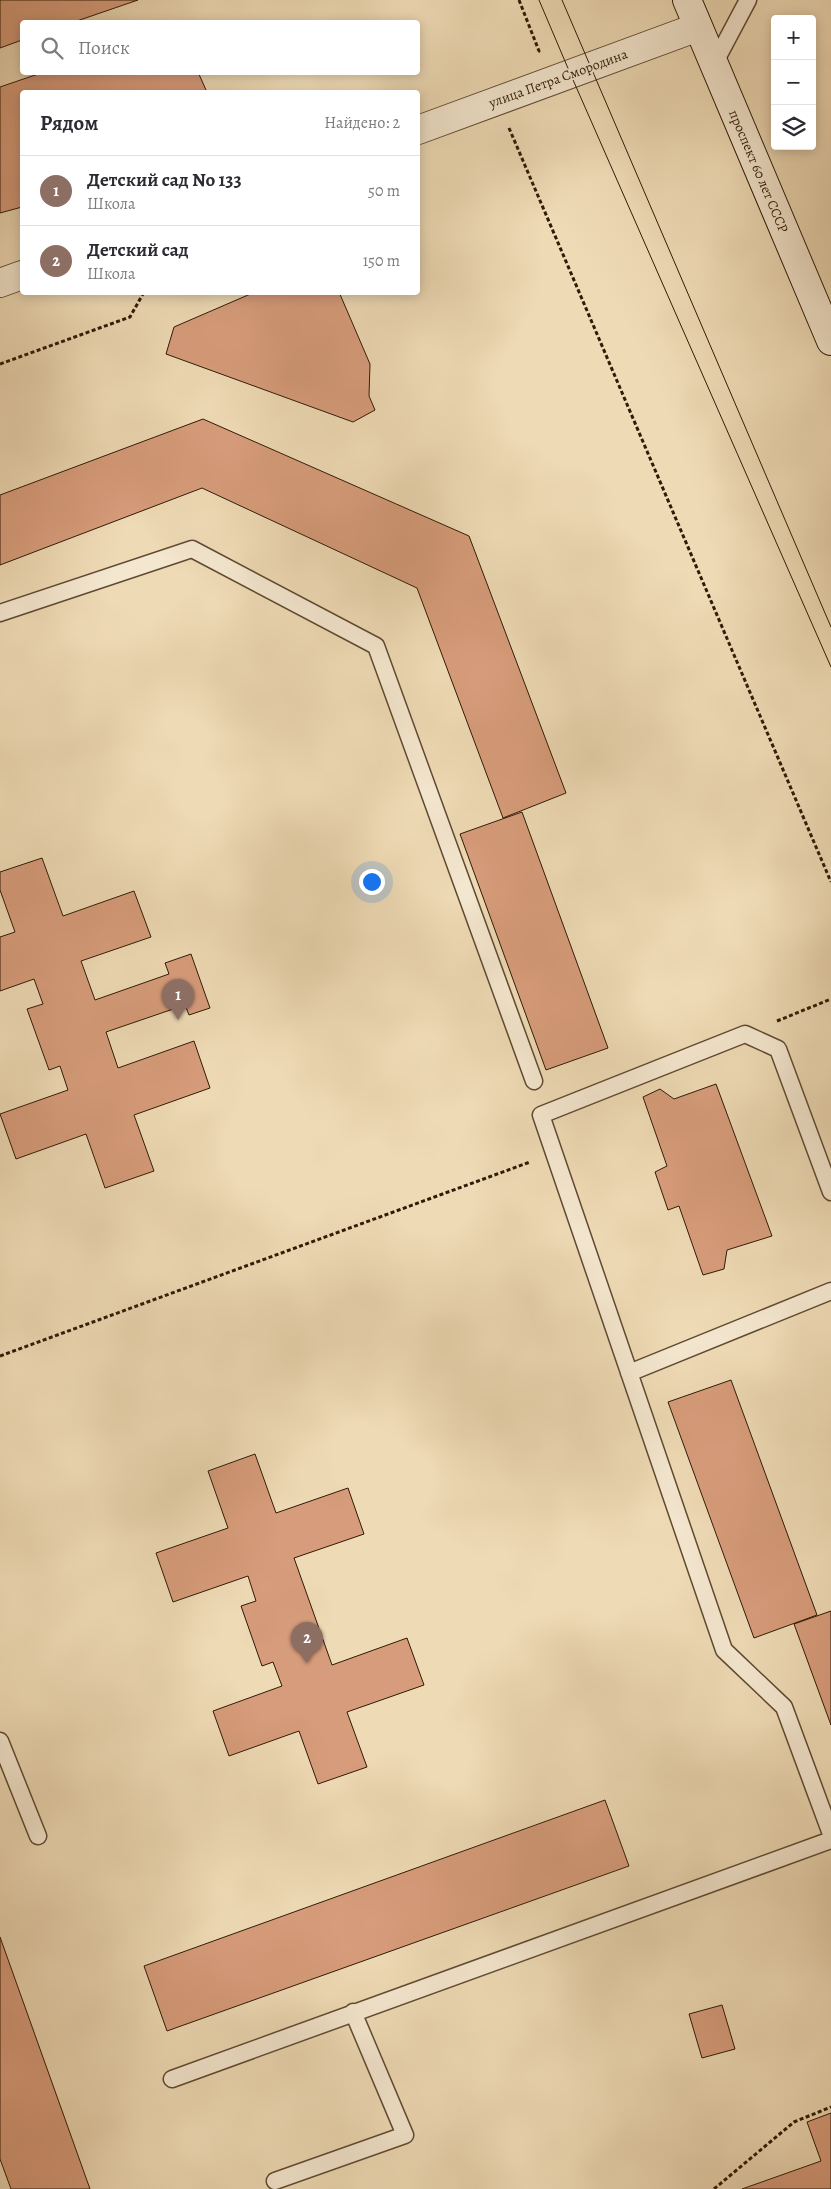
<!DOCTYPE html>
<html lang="ru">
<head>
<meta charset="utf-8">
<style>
	:root { --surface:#fff; --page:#f2f2f3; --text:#2b2b33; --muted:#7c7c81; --line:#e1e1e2; --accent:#ea580c }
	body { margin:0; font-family:Alegreya,serif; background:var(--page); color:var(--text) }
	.controls { position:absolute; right:15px; top:15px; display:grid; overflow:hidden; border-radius:5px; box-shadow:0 2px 12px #0003 }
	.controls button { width:45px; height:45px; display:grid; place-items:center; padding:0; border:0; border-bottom:1px solid var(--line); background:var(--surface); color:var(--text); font:25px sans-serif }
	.you { position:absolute; left:371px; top:881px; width:18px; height:18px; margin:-12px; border:4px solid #fff; border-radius:50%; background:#1a73e8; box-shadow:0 0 0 8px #1a73e833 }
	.badge { display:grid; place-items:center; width:32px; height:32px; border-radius:50%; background:var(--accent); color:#fff; font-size:16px; font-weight:700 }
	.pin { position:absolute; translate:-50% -41px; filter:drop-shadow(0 1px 2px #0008) }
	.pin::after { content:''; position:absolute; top:26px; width:18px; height:15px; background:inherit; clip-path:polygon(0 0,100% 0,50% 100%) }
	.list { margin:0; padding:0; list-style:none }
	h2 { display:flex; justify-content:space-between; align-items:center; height:65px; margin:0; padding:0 20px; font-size:21px }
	h2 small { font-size:16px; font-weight:400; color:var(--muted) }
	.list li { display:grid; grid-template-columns:32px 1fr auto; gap:15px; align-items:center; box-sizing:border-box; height:70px; padding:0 20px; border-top:1px solid var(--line) }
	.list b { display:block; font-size:19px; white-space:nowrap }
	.list p { margin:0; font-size:16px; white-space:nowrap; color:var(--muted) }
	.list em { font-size:16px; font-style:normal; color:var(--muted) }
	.icon { flex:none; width:28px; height:28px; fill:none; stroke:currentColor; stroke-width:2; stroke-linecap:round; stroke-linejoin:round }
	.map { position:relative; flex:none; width:831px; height:2189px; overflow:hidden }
	.search { position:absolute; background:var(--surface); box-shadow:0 2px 12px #0003; left:20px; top:20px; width:400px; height:55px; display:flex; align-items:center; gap:12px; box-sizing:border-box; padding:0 18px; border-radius:5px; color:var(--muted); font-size:19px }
	.panel { position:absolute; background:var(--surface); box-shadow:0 2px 12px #0003; left:20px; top:90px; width:400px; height:205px; border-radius:5px }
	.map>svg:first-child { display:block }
	.building { fill:#d79c7b; stroke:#2f1a05 }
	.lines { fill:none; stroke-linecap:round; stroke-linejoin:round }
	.service-casing { stroke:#5f4a31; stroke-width:19 }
	.minor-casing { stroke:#5f4a31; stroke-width:30 }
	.secondary-casing { stroke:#2f1a05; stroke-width:30 }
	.path { stroke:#2f1a05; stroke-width:3; stroke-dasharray:4 2.5; stroke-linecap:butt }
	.service { stroke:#f4e7cf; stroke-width:16 }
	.minor { stroke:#f4e7cf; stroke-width:28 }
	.secondary { stroke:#f4e7cf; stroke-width:28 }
	.tram { stroke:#2f1a05; stroke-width:1 }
	.labels { text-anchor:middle; stroke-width:4; stroke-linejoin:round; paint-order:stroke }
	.street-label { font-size:14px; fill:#2f1a05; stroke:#f4e7cf }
</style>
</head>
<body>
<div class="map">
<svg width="831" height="2189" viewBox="0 0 831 2189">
	<rect width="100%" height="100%" fill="#eedab5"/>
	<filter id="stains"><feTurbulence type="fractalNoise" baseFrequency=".004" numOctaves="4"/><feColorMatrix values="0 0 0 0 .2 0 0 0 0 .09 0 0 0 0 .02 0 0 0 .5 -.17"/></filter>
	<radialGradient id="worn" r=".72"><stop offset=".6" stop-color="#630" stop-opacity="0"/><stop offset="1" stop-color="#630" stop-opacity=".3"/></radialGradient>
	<path class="building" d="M 0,0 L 138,0 L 74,22 L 22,22 L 22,40 L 0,48 Z
		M 44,72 L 198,72 L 206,90 L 206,92 L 22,92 L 22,207 L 0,213 L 0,87 Z
		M 255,292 L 339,292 L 370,364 L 369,396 L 375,410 L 353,422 L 166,354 L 174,327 Z
		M 203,419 L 469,536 L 566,793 L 503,818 L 417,588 L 202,488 L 0,565 L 0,495 Z
		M 522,812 L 608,1048 L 546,1070 L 460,834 Z
		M 42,858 L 63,916 L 134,891 L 151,937 L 81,961 L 95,1000 L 169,974 L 165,963 L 191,954 L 210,1008 L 189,1015 L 185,1005 L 106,1032 L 118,1068 L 194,1041 L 210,1088 L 134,1115 L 154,1171 L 105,1188 L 86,1134 L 16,1159 L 0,1114 L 68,1090 L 60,1066 L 49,1070 L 27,1009 L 43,1004 L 34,979 L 0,991 L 0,937 L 15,932 L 0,890 L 0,872 Z
		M 716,1084 L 772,1236 L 727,1250 L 724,1269 L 703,1275 L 679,1206 L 668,1210 L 655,1172 L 667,1166 L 643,1097 L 660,1089 L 674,1099 Z
		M 731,1380 L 817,1615 L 754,1638 L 668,1402 Z
		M 255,1454 L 276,1513 L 348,1488 L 364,1534 L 294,1558 L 332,1665 L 407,1638 L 424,1685 L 347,1712 L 367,1767 L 318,1784 L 299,1731 L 229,1756 L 213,1711 L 282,1686 L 273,1662 L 262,1666 L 241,1606 L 256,1601 L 248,1576 L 173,1602 L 156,1553 L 228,1528 L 208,1471 Z
		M 831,1611 L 831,1725 L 794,1624 Z
		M 605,1800 L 629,1866 L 167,2031 L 144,1966 Z
		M 0,1937 L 90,2189 L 11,2189 L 0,2159 Z
		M 722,2005 L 735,2049 L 702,2058 L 689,2014 Z
		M 831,2113 L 831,2189 L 742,2189 L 821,2161 L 807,2122 Z"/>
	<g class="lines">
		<g class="service-casing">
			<path id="service" d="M 714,64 L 748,0
				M 0,613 L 192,549 L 376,646 L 534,1081
				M 831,1192 L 778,1049 L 745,1034 L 541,1115 L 724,1650 L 784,1707 L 831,1834
				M 629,1373 L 831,1291
				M 0,1741 L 38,1836
				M 172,2079 L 831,1840
				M 275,2181 L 405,2135 L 353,2012"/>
		</g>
		<g class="minor-casing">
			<path id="minor" d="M 418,130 L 698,27
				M 0,283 L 22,275"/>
		</g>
		<g class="secondary-casing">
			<path id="secondary" d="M 687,0 L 831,341"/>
		</g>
		<path class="path" d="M 519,0 L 539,51 L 538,52
			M 509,128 L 831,882
			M 0,364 L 130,317 L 144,292
			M 777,1021 L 831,999
			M 0,1356 L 530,1162
			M 714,2189 L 794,2122 L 831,2107"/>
		<use href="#service" class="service"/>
		<use href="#minor" class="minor"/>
		<use href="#secondary" class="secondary"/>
		<path class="tram" d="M 539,0 L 570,73 L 831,667
			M 562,0 L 831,627"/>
	</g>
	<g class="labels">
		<g class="street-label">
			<text transform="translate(558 78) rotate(-20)" y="5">улица Петра Смородина</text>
			<text transform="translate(759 171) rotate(67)" y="5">проспект 60 лет СССР</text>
		</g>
	</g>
	<rect width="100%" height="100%" filter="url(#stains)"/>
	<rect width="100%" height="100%" fill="url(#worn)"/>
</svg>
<div class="controls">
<button>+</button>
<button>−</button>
<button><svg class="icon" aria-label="layers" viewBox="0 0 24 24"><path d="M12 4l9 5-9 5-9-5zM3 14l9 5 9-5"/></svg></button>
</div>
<div class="you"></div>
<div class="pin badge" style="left:178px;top:1020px;background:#8d6e63">1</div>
<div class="pin badge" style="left:307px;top:1663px;background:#8d6e63">2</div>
<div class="search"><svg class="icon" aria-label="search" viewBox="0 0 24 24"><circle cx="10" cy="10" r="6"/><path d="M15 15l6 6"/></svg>Поиск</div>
<section class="panel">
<h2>Рядом<small>Найдено: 2</small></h2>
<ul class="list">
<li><span class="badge" style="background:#8d6e63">1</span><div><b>Детский сад No 133</b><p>Школа</p></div><em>50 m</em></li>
<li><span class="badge" style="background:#8d6e63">2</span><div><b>Детский сад</b><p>Школа</p></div><em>150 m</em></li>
</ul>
</section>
</div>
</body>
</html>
